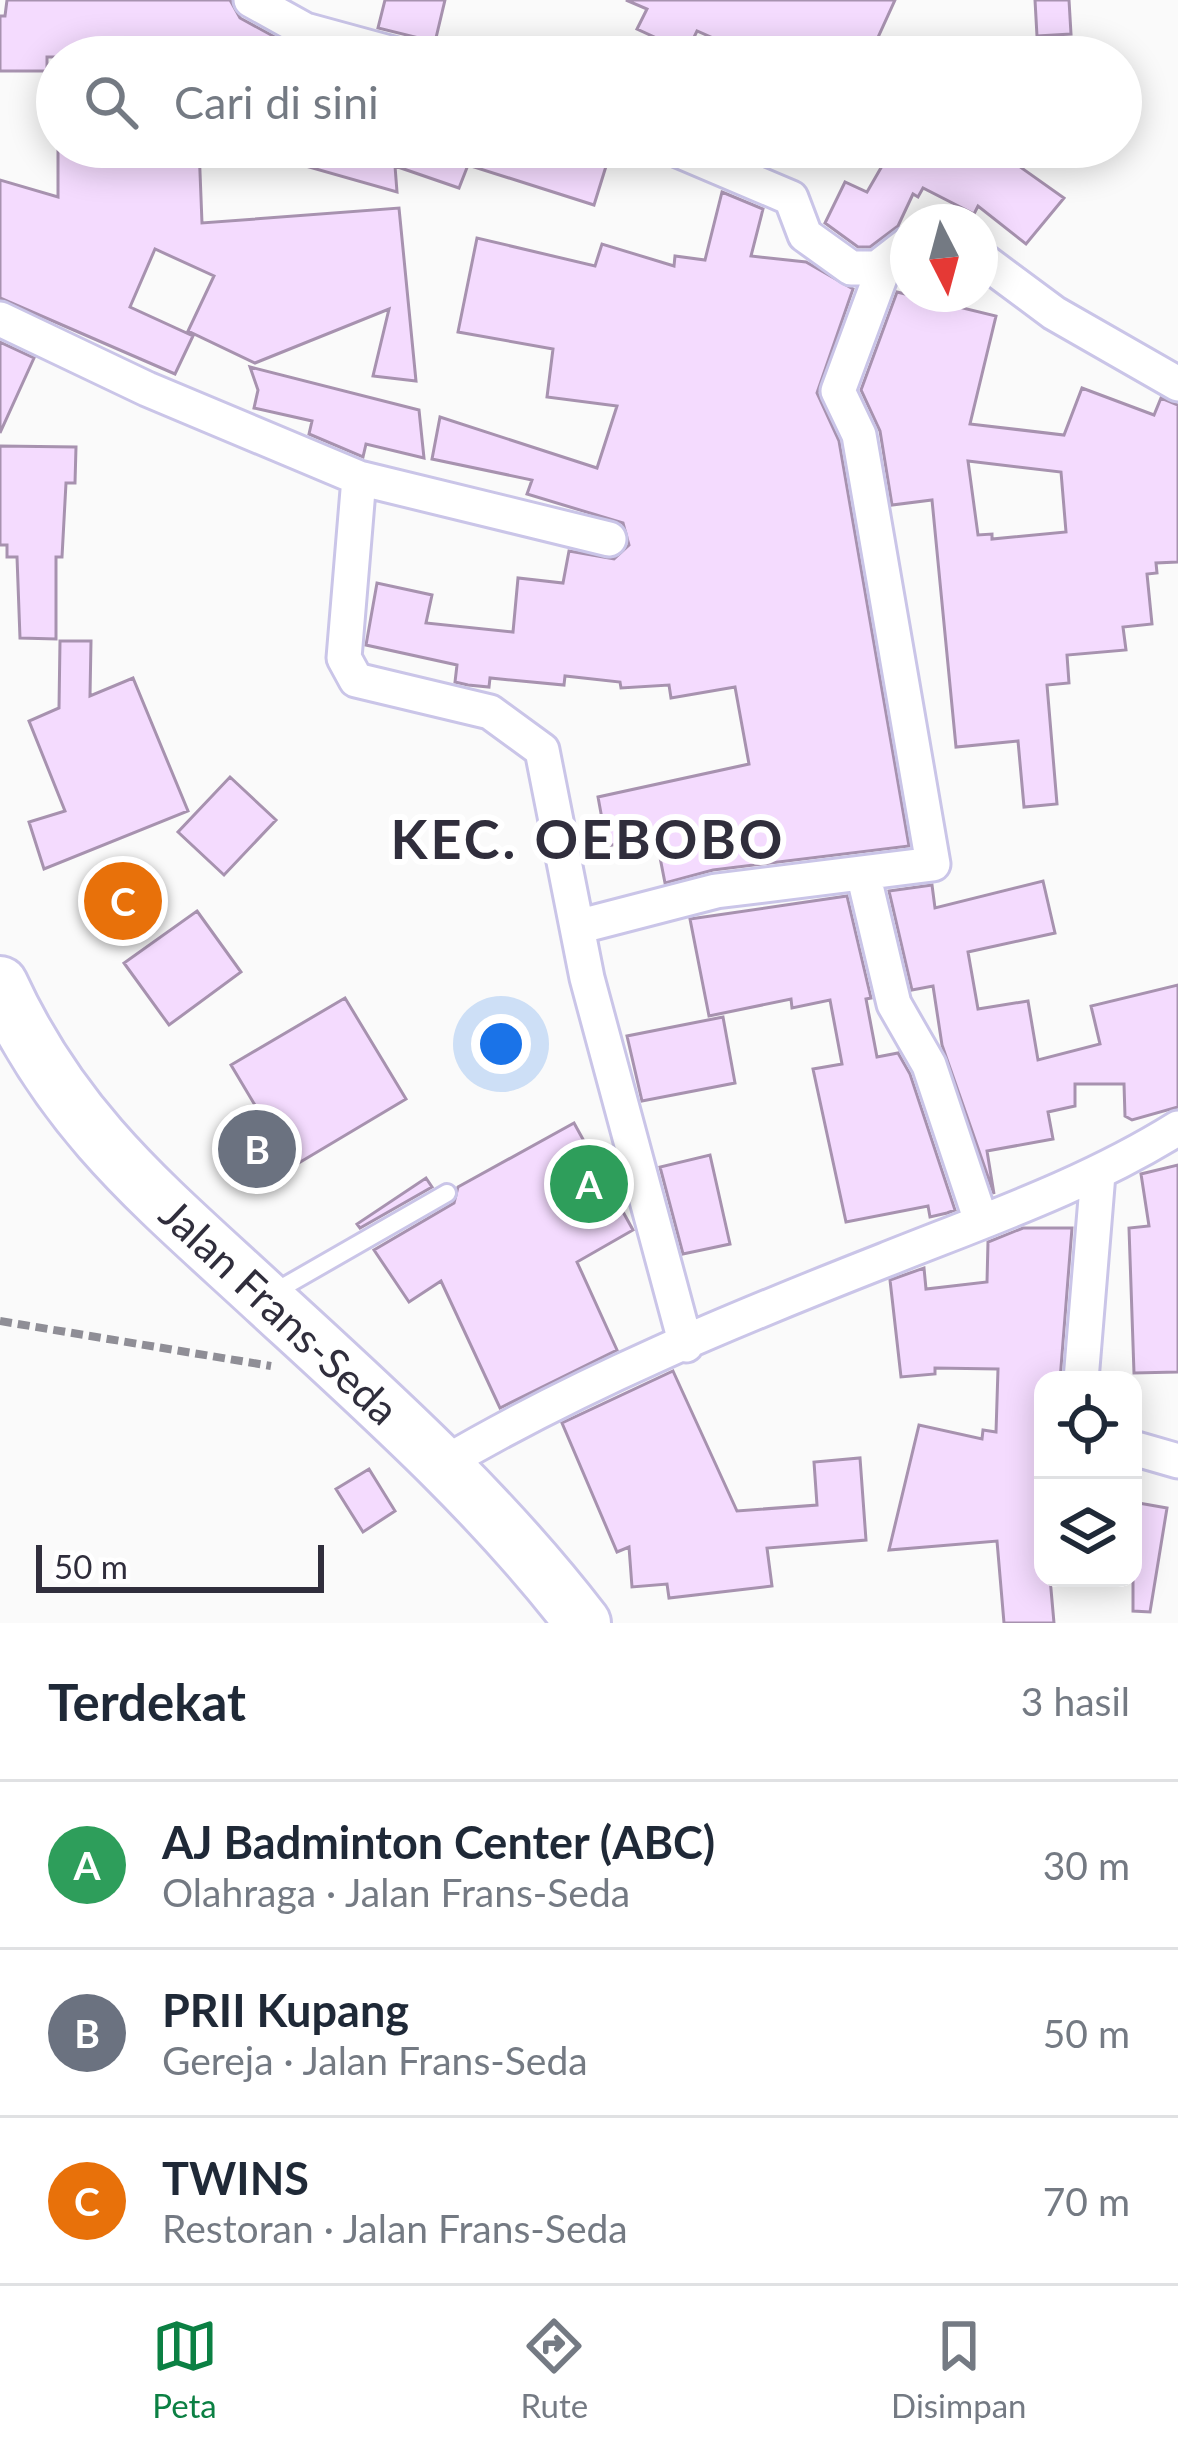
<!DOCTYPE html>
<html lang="id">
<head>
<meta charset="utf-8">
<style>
	:root { --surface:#fff; --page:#f6f6f7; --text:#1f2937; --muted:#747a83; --line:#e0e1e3; --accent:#0b8043 }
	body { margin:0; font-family:Lato,sans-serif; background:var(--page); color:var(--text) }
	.controls { position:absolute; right:36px; bottom:36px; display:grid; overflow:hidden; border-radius:24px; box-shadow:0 6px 30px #0003 }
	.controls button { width:108px; height:108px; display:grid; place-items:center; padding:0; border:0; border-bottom:3px solid var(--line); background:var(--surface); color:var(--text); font:60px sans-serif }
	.compass { position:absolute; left:890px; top:204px; width:108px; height:108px; border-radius:50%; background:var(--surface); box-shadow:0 6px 30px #0003; rotate:174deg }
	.scale { position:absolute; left:36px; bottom:30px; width:288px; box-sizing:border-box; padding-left:12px; border:6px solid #302e3c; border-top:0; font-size:33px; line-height:42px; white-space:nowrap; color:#302e3c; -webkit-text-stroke:9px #fff; paint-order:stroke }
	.you { position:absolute; left:501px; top:1044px; width:42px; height:42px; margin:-30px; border:9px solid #fff; border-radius:50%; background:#1a73e8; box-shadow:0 0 0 18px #1a73e833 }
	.badge { display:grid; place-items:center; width:78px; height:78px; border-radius:50%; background:var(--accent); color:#fff; font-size:39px; font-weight:700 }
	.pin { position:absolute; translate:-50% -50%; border:6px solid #fff; box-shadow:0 3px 12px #0006 }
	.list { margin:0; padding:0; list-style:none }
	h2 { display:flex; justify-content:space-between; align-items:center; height:156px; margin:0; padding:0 48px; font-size:51px }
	h2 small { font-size:39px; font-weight:400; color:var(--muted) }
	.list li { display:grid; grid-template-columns:78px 1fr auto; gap:36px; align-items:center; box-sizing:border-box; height:168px; padding:0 48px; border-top:3px solid var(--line) }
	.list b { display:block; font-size:45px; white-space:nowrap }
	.list p { margin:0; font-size:39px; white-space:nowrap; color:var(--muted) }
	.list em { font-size:39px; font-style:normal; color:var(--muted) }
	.icon { flex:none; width:66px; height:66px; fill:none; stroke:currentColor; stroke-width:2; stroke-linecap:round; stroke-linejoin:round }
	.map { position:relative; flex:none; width:1178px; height:1623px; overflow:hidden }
	.search { position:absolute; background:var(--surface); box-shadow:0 6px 30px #0003; left:36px; right:36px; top:36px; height:132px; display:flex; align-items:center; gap:30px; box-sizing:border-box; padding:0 42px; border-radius:66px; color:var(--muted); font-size:45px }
	.sheet { height:660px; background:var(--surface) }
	nav { display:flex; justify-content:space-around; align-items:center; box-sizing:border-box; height:168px; border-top:3px solid var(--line); background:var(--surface); font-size:33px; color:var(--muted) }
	nav a { display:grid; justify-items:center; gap:6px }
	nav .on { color:var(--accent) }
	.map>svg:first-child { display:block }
	.building { fill:#f4dbfe; stroke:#a792af; stroke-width:3; fill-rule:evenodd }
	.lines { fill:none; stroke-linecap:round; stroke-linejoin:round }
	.service-casing { stroke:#cac5e8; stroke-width:22 }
	.minor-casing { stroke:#cac5e8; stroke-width:39 }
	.primary-casing { stroke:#cac5e8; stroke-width:60 }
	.path { stroke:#8f8e96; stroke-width:8; stroke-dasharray:12 6; stroke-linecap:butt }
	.service { stroke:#fff; stroke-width:16 }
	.minor { stroke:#fff; stroke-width:33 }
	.primary { stroke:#fff; stroke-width:54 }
	.labels { text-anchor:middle; stroke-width:12; stroke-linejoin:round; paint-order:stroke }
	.street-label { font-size:42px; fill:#302e3c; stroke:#fff }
	.district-label { font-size:54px; font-weight:bold; letter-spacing:3px; fill:#302e3c; stroke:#fff }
</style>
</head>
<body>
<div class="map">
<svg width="1178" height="1623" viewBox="0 0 1178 1623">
	<rect width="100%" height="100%" fill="#fafafa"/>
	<path class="building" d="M 7,0 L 230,0 L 240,18 L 284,42 L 280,57 L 47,57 L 47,71 L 0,71 L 0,16 L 5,16 Z
		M 385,0 L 445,0 L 435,42 L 378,28 Z
		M 626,0 L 895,0 L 869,57 L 756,57 L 697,31 L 687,52 L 637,29 L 647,9 Z
		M 1035,0 L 1069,0 L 1071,34 L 1037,36 Z
		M 58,147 L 199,147 L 202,223 L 399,208 L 416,381 L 373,376 L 389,309 L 255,363 L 188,331 L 214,276 L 155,249 L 130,307 L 193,336 L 175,374 L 0,298 L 0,180 L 58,197 Z
		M 271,147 L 612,147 L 594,205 L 468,165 L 459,188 L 395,166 L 397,192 L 270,156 Z
		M 893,147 L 992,147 L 1064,198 L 1026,244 L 978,206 L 974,214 L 923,188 L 918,197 L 913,194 L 898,226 L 870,247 L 858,247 L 825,223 L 845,182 L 867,192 Z
		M 722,192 L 763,209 L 751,256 L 806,262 L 853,289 L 817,393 L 839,441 L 909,846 L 713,870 L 665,883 L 656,837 L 607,846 L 598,797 L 749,764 L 735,687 L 671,698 L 669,685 L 621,688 L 620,682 L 565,676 L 564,685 L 490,678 L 489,687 L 468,685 L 455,682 L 457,665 L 366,645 L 377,583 L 432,595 L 426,623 L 513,632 L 518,578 L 563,583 L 569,551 L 614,559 L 629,545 L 623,523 L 527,494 L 532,480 L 432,459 L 440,417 L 597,468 L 617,406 L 547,397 L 553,349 L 458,332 L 477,238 L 595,266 L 602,244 L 674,266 L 675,256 L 705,260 Z
		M 897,292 L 996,316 L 970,424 L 1064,435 L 1082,388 L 1154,415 L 1161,398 L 1178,405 L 1178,562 L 1156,563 L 1157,573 L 1147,574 L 1152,624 L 1123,627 L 1126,650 L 1067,655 L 1069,683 L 1047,685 L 1057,804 L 1024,807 L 1018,741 L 956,747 L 932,500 L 892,505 L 880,431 L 861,390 ZM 968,461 L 1061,472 L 1066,532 L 992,539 L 992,534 L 978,535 Z
		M 0,342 L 34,358 L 0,433 Z
		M 250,367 L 419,410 L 424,458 L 366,444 L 363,457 L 309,434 L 312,421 L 254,408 L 258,390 Z
		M 0,446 L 76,447 L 75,483 L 66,483 L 62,557 L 56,557 L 56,639 L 20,638 L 17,557 L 7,557 L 7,545 L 0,545 Z
		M 60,641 L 91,641 L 90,696 L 133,678 L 188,811 L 44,869 L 29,822 L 65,811 L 29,721 L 59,708 Z
		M 230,777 L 276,820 L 224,875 L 178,832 Z
		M 1043,881 L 1055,933 L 968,952 L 978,1009 L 1028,1001 L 1038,1060 L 1100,1044 L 1091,1006 L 1178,985 L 1178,1107 L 1132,1120 L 1125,1116 L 1124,1084 L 1075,1084 L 1075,1106 L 1048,1112 L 1053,1139 L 987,1151 L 994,1194 L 942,1045 L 933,986 L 912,990 L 889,891 L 932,885 L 935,908 Z
		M 847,896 L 871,998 L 866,999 L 877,1057 L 898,1053 L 910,1074 L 955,1210 L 947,1213 L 930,1217 L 928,1206 L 846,1222 L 813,1069 L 842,1064 L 830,1000 L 792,1008 L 791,999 L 709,1016 L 690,919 Z
		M 197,911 L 241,972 L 169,1025 L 124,963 Z
		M 345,998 L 406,1099 L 292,1167 L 231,1065 Z
		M 723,1017 L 735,1083 L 642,1101 L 627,1036 Z
		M 574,1123 L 633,1230 L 577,1262 L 617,1350 L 500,1408 L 441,1281 L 409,1302 L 374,1250 L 454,1203 L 458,1187 Z
		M 710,1155 L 730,1244 L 683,1254 L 660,1167 Z
		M 1178,1165 L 1178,1372 L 1134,1373 L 1129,1228 L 1149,1226 L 1141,1174 Z
		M 426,1178 L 432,1187 L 360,1228 L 357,1224 Z
		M 1023,1228 L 1072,1228 L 1060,1380 L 1043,1380 L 1043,1578 L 1050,1578 L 1054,1623 L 1004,1623 L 997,1541 L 889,1550 L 919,1425 L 982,1439 L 983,1430 L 996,1432 L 998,1369 L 935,1368 L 935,1374 L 901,1377 L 890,1280 L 924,1268 L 926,1289 L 987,1282 L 988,1242 Z
		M 673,1371 L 737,1511 L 817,1505 L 814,1462 L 860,1458 L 866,1540 L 767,1548 L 772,1586 L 669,1598 L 667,1584 L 632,1587 L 629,1547 L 617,1552 L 562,1423 Z
		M 369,1469 L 395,1511 L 363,1532 L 336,1489 Z
		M 1133,1502 L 1167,1508 L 1150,1612 L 1133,1611 Z"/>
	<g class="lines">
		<g class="service-casing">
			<path id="service" d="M 271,1294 L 447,1193"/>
		</g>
		<g class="minor-casing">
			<path id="minor" d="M 251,0 L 305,30 L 404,57
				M 671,147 L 791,198 L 805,235 L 851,268 L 877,268 L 908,244
				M 980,258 L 1054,313 L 1178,384
				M 0,319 L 147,389 L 359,478 L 609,539
				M 359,478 L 344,658 L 356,680 L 490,712 L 542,750 L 587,978 L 686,1345
				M 863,873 L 894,1004 L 929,1065 L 981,1221
				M 577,927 L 716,891 L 933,864 L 859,435 L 838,391 L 885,264
				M 1081,1380 L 1098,1174
				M 1133,1448 L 1178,1461
				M 443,1464 C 582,1382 735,1319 885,1260 C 985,1220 1087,1185 1178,1128"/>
		</g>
		<g class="primary-casing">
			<path id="primary" d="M 0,984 C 65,1126 158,1199 269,1302 C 380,1404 491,1503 583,1623"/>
		</g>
		<path class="path" d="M 0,1321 L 271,1366"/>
		<use href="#service" class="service"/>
		<use href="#minor" class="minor"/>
		<use href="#primary" class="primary"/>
	</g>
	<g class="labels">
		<g class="street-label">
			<text transform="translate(279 1312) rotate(43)" y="15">Jalan Frans-Seda</text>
		</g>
		<g class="district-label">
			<text x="588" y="859">KEC. OEBOBO</text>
		</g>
	</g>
</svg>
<div class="controls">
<button><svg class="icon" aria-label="locate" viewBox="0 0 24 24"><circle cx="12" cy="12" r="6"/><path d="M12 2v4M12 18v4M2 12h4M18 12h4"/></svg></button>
<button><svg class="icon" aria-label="layers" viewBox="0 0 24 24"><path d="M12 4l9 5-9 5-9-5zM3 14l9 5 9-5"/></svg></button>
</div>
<svg class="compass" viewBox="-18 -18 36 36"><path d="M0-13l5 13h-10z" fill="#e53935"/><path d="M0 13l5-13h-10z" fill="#747a83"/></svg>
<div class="scale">50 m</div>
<div class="you"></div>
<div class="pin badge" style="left:589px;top:1184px;background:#2e9e5b">A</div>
<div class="pin badge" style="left:257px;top:1149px;background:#6b7280">B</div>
<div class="pin badge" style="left:123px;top:901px;background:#e8710a">C</div>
<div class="search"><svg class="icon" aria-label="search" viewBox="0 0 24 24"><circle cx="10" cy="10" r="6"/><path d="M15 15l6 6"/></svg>Cari di sini</div>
</div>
<section class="sheet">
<h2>Terdekat<small>3 hasil</small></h2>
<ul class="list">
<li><span class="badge" style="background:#2e9e5b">A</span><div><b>AJ Badminton Center (ABC)</b><p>Olahraga · Jalan Frans-Seda</p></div><em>30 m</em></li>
<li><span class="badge" style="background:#6b7280">B</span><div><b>PRII Kupang</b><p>Gereja · Jalan Frans-Seda</p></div><em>50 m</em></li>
<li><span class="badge" style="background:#e8710a">C</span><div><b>TWINS</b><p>Restoran · Jalan Frans-Seda</p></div><em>70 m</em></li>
</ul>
</section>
<nav>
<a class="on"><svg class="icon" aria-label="map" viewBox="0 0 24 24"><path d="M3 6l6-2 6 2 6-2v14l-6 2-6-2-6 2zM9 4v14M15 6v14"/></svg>Peta</a>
<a><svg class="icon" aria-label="directions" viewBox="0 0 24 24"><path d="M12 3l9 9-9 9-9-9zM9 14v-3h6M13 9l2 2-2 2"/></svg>Rute</a>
<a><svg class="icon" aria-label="saved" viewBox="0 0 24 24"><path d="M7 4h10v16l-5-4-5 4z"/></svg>Disimpan</a>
</nav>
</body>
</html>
